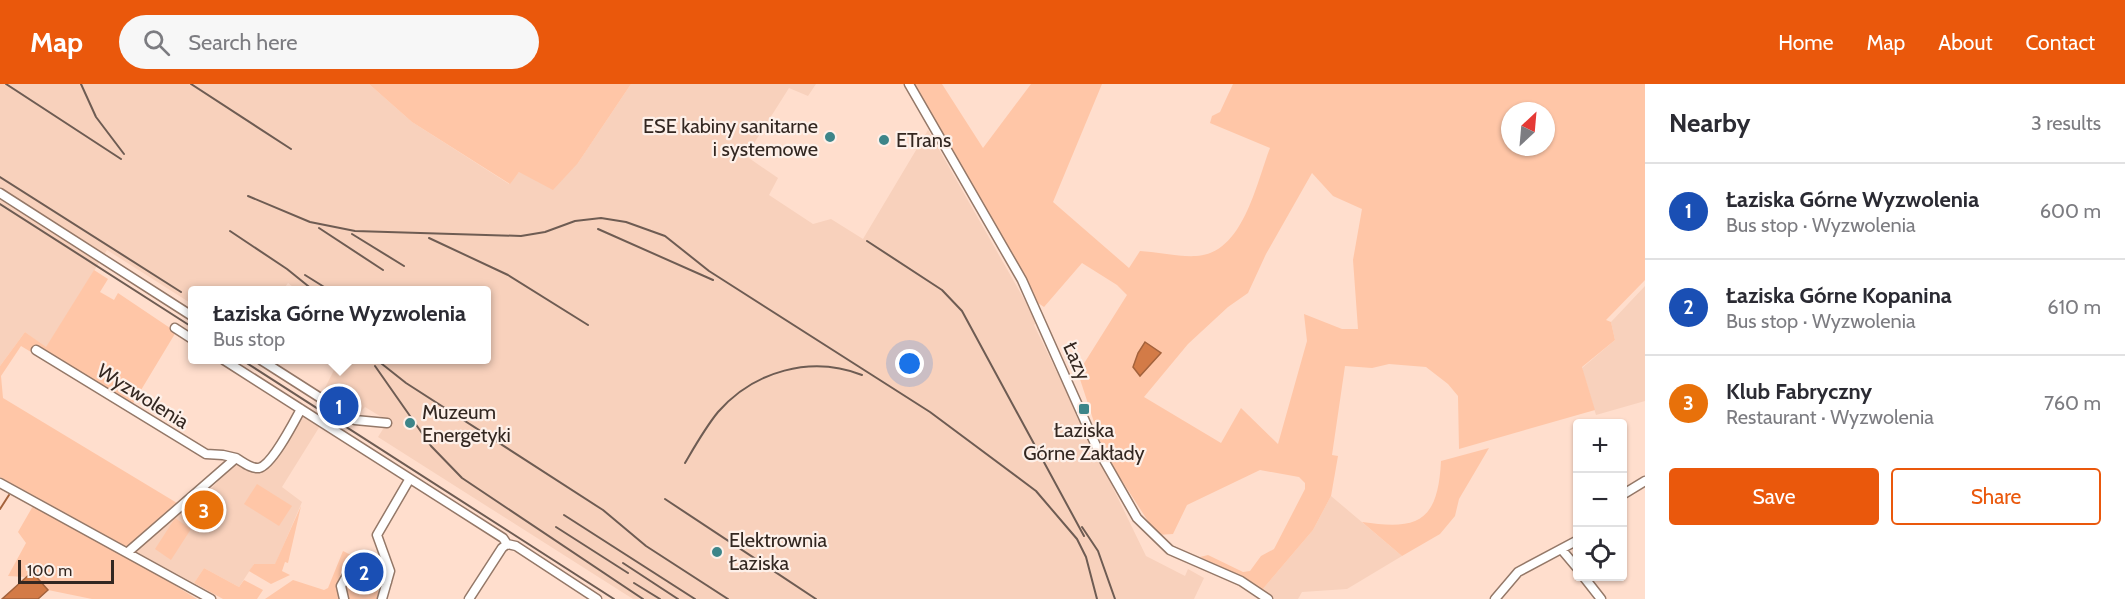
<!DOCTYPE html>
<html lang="en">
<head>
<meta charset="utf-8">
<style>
	:root { --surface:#fff; --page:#f7f7f7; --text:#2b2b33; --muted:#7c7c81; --line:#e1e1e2; --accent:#ea580c }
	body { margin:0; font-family:Cabin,sans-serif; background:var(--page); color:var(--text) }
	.controls { position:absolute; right:18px; bottom:18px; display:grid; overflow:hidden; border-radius:6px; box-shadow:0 2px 4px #0004 }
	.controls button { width:54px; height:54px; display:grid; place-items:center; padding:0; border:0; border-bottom:2px solid var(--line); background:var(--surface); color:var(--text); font:30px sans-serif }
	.compass { position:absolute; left:1501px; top:18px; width:54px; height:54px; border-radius:50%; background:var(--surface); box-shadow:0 2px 4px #0004; rotate:26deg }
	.scale { position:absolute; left:18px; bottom:15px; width:96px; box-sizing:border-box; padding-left:6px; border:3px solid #332721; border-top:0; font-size:16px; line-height:21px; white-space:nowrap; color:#332721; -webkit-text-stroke:4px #fdf0e9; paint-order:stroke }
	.you { position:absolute; left:910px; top:280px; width:21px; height:21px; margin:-15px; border:4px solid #fff; border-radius:50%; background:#1a73e8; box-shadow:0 0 0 9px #1a73e833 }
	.badge { display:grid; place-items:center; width:39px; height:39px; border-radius:50%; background:var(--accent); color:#fff; font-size:20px; font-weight:700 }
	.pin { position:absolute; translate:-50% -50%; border:3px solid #fff; box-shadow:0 2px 6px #0006 }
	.popup { position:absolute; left:188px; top:202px; width:303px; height:78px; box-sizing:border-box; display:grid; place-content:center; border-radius:6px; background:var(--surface); filter:drop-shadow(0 2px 4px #0005); font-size:20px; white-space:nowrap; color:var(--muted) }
	.popup b { font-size:22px; color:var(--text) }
	.popup::after { content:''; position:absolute; left:50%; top:100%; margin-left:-12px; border:12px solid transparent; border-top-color:var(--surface) }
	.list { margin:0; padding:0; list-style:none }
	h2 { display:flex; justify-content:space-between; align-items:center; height:78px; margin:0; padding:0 24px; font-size:26px }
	h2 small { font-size:20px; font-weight:400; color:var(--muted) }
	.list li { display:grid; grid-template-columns:39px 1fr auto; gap:18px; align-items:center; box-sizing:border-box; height:96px; padding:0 24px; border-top:2px solid var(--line) }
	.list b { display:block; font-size:22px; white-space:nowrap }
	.list p { margin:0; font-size:20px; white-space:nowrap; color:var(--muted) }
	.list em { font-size:20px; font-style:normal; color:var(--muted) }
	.actions { display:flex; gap:12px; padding:18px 24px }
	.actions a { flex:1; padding:14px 0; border:2px solid var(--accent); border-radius:6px; text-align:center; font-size:21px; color:var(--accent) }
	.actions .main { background:var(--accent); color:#fff }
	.icon { flex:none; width:33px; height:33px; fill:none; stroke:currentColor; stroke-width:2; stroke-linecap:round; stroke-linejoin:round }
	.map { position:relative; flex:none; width:1645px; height:515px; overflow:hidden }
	header { display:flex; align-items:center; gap:36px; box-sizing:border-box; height:84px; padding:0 30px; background:var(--accent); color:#fff }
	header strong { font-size:28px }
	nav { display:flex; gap:33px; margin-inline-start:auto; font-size:21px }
	.search { width:420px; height:54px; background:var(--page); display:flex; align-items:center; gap:15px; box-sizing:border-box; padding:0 21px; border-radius:33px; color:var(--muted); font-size:22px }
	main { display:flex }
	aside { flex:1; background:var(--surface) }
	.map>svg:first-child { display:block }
	.built { fill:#f8d1bc }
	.green { fill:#ffc6a7; fill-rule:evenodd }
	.water { fill:#d37b47; stroke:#a3623c; stroke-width:1.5 }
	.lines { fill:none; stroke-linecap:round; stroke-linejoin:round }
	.stream { stroke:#a3623c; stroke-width:2 }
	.minor-casing { stroke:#947868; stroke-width:11 }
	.minor { stroke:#fff; stroke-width:8 }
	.rail { stroke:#6e5c53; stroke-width:2 }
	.poi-dot { fill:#3d8589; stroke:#fdf0e9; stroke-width:2 }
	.labels { text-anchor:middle; stroke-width:4.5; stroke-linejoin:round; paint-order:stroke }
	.poi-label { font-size:20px; fill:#332721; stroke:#fdf0e9; text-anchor:start }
	.street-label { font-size:20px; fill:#332721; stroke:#fdf0e9 }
</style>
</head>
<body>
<header>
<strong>Map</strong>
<div class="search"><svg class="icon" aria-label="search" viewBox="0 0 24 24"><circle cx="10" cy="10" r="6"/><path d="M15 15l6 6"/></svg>Search here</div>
<nav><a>Home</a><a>Map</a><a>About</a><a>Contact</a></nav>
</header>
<main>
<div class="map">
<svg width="1645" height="515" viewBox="0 0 1645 515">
	<rect width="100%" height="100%" fill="#ffdecd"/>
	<path class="built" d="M 0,0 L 369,0 L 412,38 L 509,100 L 519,88 L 578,79 L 631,0 L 816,0 L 808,12 L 789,4 L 746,72 L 778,94 L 769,111 L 813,140 L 831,135 L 863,155 L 928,46 L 1037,238 L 1034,241 L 1146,472 L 1185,492 L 1188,485 L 1204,494 L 1194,515 L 633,515 L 378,353 L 388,337 L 365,323 L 358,330 L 323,308 L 339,276 L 486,276 L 486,206 L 297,206 L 288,199 L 283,206 L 192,206 L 192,220 L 107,166 L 46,264 L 25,248 L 0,282 Z
		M 1645,202 L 1645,317 L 1596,331 L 1582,284 L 1615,256 L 1611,238 Z
		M 301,329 L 320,342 L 282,403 L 302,418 L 275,481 L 254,480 L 239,503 L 204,484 L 194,499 L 136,468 L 137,463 L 206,406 L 208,408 L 235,379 L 256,389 L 271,379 Z
		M 1331,412 L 1402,472 L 1347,505 L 1302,508 L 1298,515 L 1275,515 L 1262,506 L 1313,446 Z"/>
	<path class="green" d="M 369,0 L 631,0 L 578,79 L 553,106 L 519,88 L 510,100 L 412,38 Z
		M 912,0 L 942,0 L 983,64 L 1031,0 L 1102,0 L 1053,118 L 1129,184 L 1140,167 C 1158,168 1178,173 1196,172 C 1243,170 1256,100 1270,64 L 1210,39 L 1212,32 L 1220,28 L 1233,0 L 1645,0 L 1645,196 L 1606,236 L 1611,238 L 1615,256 L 1582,283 L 1595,326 L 1459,365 L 1458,312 L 1448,300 L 1426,283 L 1389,280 L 1372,284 L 1345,282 L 1332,371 L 1338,372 L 1331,412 L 1313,446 L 1262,506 L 1247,495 L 1200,473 L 1208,471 L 1243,488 L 1250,487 L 1261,472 L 1274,465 L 1305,405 L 1305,399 L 1299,393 L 1260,386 L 1187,421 L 1173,450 L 1157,451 L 1104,369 L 1078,289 L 1127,211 L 1117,201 L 1082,179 L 1044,223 L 1038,219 ZM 1510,27 L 1546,27 L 1546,63 L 1510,63 ZM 1312,89 L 1333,112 L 1362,125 L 1353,176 L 1358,245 L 1342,245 L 1304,230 L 1307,257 L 1278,360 L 1241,324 L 1221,359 L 1144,313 L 1188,260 L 1228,223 L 1248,209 L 1266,170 Z
		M 94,186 L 108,195 L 100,208 L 114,216 L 118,209 L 176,248 L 132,321 L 34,261 L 31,268 L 21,262 L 1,292 L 3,314 L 177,419 L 127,463 L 0,393 L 0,282 L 25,248 L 46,263 Z
		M 1489,364 L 1459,415 L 1455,432 L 1440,450 L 1402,472 L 1362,438 C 1417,446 1438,439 1441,377 Z
		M 257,400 L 292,422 L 279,442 L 244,420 Z
		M 33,422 L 132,475 L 197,515 L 92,515 L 48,506 L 32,488 L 26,493 L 8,492 L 26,459 L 18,448 Z
		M 301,422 L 288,479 L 285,478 L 282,487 L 290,491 L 271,500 L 249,487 L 254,480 L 275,480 Z
		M 175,434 L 191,445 L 171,476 L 155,465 Z
		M 343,467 L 359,475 L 358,479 L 346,479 C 339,492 335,501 340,515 L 265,515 L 293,496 L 324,506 L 328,504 Z
		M 204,484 L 239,503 L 244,496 L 263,506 L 257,515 L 223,515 L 194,499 Z
		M 353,491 C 368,489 382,498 377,515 L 349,515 L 345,502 Z"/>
	<path class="water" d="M 1145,258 L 1161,269 L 1140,292 L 1133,283 L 1138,269 Z
		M 32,488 L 48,506 L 38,515 L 2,515 Z"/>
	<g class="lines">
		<path class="stream" d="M 0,425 L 9,411"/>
		<g class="minor-casing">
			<path id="minor" d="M 909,0 L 1022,196 L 1097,364 L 1137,434 L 1170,466 L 1241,497 L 1268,515
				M 0,109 L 192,232
				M 175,244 L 192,255
				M 36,266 L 206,370 L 223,371 L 236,374 L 128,468
				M 224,276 L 503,454 L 507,460
				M 261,276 L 355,336 L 387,339
				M 236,374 C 243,378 251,385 259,384 C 272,381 294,338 301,325
				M 0,399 L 211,515
				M 1622,411 L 1645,397
				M 507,460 L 516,462 L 597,515
				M 1562,466 L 1578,485
				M 1583,492 L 1601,515
				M 344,515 L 341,502 L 350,486 L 357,485 L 387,498
				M 382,515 L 390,487 L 377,451 L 409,396
				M 469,515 L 502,464 L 507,460
				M 1495,515 L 1518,488 L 1578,456"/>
		</g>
		<use href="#minor" class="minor"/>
		<path class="rail" d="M 6,0 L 121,75
			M 81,0 L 96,33 L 124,70
			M 191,0 L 291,65
			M 0,93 L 181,208
			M 248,112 L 310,138 L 355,147 L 521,152 L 545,148 L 575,137 L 601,134 L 626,138 L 665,152 L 709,187 L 930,328 L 1036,407 L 1077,455 L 1086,473 L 1097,515
			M 0,120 L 192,243
			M 319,144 L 383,186
			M 598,145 L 713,196
			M 230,147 L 287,185 L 313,206
			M 352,150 L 404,182
			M 429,154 L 508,191 L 588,241
			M 867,157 L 942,206 L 962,227 L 1084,452
			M 305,191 L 329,206
			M 242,276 L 614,515
			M 377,276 L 406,299 L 603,426 L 646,462 L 728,515
			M 375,282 L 431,362 L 462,394 L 643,515
			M 685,379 C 695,362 705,344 718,328 C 754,287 811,271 862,291
			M 665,415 L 816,515
			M 564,431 L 695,515
			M 556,443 L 628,489
			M 1082,443 L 1098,467 L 1115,515
			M 623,479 L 678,515
			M 634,499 L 660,515"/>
	</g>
	<g class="poi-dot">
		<circle cx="830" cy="53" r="6"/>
		<circle cx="884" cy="56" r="6"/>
		<rect x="1078" y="319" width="12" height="12" rx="3"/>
		<circle cx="410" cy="339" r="6"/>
		<circle cx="717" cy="468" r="6"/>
	</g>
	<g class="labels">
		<g class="poi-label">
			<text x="818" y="49" text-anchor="end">ESE kabiny sanitarne<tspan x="818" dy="23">i systemowe</tspan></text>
			<text x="896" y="63">ETrans</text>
			<text x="422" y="335">Muzeum<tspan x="422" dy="23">Energetyki</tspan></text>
			<text x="1084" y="353" text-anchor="middle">Łaziska<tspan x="1084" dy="23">Górne Zakłady</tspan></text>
			<text x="729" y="463">Elektrownia<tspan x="729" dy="23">Łaziska</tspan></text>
		</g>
		<g class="street-label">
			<text transform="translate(1077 277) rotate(66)" y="7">Łazy</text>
			<text transform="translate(143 312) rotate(32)" y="7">Wyzwolenia</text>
		</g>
	</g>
</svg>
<div class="controls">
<button>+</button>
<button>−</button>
<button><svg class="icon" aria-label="locate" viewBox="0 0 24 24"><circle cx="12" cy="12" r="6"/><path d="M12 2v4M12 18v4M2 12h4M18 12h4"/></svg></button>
</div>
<svg class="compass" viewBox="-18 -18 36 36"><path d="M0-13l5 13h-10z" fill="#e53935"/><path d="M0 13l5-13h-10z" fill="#7c7c81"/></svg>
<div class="scale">100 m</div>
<div class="you"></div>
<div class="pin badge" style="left:339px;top:322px;background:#1a4fb4">1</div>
<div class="popup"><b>Łaziska Górne Wyzwolenia</b>Bus stop</div>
<div class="pin badge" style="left:364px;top:488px;background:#1a4fb4">2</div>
<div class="pin badge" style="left:204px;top:426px;background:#e8710a">3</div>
</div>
<aside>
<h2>Nearby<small>3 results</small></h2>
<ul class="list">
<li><span class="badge" style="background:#1a4fb4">1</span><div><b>Łaziska Górne Wyzwolenia</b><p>Bus stop · Wyzwolenia</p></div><em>600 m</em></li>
<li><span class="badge" style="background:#1a4fb4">2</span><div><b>Łaziska Górne Kopanina</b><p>Bus stop · Wyzwolenia</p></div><em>610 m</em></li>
<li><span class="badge" style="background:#e8710a">3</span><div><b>Klub Fabryczny</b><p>Restaurant · Wyzwolenia</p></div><em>760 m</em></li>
</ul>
<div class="actions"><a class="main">Save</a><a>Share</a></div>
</aside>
</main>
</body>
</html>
